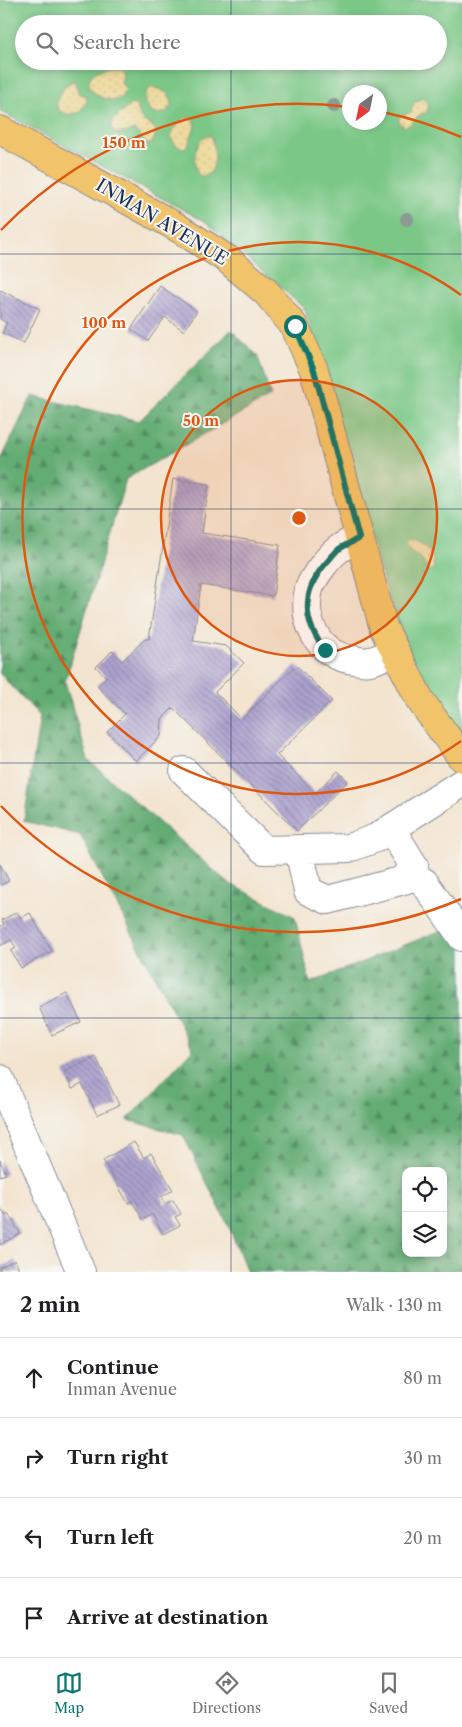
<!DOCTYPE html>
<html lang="en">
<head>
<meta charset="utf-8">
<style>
	:root { --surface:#fff; --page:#f6f6f6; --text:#202124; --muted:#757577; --line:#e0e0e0; --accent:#0f766e }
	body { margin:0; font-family:"Libre Caslon Text",serif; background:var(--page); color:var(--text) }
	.controls { position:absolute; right:15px; bottom:15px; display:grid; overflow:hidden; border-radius:10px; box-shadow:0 2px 8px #0003 }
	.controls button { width:45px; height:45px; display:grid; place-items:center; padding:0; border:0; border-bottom:1px solid var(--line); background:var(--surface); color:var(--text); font:25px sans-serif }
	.compass { position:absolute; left:342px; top:85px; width:45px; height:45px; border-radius:50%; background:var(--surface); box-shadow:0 2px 8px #0003; rotate:213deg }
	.stop { position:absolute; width:15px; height:15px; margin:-11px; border:4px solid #0f766e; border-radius:50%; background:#fff }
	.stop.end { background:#0f766e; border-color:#fff; box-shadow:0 1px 5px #0008 }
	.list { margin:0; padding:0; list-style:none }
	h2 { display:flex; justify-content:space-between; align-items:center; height:65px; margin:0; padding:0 20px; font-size:21px }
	h2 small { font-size:16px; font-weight:400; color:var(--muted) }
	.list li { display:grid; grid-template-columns:32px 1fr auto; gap:15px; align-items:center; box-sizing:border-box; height:80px; padding:0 20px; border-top:1px solid var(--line) }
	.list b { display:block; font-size:19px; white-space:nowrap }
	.list p { margin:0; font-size:16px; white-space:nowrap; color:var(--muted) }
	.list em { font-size:16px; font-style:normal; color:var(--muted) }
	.icon { flex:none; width:28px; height:28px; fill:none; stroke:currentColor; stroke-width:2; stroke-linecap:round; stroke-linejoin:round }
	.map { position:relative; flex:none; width:462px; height:1272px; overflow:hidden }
	.search { position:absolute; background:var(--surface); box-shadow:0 2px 8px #0003; left:15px; right:15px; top:15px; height:55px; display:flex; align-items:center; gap:12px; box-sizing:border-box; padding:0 18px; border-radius:28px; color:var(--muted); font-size:19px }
	.sheet { height:385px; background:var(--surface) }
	nav { display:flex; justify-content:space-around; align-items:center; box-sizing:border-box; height:70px; border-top:1px solid var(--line); background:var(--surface); font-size:14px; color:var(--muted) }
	nav a { display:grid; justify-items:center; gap:2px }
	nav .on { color:var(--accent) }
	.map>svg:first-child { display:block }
	.green { fill:#7ac786; stroke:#4a7b72; fill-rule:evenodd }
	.forest { fill:url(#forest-firs); stroke:#3f6e68; fill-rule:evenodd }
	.sand { fill:url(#sand-dots); stroke:#84847e }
	.building { fill:url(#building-back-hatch) }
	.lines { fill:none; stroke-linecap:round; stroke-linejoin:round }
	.minor-casing { stroke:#878a96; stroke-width:30 }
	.major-casing { stroke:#878a96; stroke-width:30 }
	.minor { stroke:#fff; stroke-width:28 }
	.major { stroke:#f1c36a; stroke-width:28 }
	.tree { fill:#8c9a97 }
	.route { stroke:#0f766e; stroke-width:6 }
	.grid { fill:none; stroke:#1b2f5e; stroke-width:1; stroke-opacity:0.55 }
	.ring { fill:none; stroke:#de5710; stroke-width:2.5 }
	.labels { text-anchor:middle; stroke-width:4; stroke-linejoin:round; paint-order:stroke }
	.street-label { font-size:18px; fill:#1b2f5e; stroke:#f6f6f2 }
	.centre { fill:#de5710; stroke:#f6f6f2; stroke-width:2.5 }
	.ring-label { font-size:15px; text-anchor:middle; font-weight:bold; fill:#de5710; stroke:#f6f6f2; stroke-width:4; stroke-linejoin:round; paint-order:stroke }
</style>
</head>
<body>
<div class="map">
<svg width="462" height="1272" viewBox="0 0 462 1272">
	<defs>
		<pattern id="forest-firs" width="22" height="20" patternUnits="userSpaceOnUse" patternTransform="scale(1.25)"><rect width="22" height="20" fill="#63ac73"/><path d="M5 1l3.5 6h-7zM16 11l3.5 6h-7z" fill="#518c62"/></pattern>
		<pattern id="sand-dots" width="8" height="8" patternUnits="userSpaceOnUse" patternTransform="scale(1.25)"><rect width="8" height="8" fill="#eeda9e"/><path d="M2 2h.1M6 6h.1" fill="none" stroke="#ccbb8a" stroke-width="1.8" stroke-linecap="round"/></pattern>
		<pattern id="building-back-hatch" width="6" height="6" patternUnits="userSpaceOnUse" patternTransform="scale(1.25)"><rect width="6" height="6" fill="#ada2ce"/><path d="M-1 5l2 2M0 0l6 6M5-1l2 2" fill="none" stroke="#8c84aa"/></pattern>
	</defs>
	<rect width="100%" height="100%" fill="#f6f6f2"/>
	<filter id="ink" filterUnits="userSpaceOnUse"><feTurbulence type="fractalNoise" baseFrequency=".02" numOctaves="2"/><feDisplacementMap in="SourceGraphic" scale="10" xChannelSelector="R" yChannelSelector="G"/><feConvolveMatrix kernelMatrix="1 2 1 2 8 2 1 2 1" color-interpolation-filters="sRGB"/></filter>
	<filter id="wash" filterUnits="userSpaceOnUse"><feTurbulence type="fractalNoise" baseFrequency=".0096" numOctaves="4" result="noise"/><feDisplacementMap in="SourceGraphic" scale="20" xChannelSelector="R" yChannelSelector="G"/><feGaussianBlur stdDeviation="1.12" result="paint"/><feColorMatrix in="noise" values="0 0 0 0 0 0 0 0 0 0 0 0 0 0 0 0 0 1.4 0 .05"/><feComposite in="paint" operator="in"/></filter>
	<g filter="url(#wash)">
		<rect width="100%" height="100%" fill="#f3e4cf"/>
		<path class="green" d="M 0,0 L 462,0 L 462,737 L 436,708 L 395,621 L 305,309 L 206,222 L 0,111 ZM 24,24 L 438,24 L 438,61 L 24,61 ZM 350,92 L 380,92 L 380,122 L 350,122 Z"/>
		<path class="forest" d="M 231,330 L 257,355 L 271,396 L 126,479 L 65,682 L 88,760 L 227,882 L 295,917 L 310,983 L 462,922 L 462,1269 L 449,1272 L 247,1272 L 230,1229 L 183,1135 L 127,1120 L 193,1049 L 80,835 L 24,821 L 40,716 L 0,674 L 0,462 L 32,396 L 139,421 ZM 406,1171 L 443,1171 L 443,1253 L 406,1253 Z"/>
		<path class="sand" d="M 107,67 L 120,67 C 125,74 122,76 121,83 L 126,90 L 120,99 C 119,99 113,101 112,100 C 102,100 84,89 90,78 C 93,72 102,69 107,67 Z
			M 72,81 L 76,81 L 78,93 L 86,96 L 87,99 C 82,114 69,120 57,108 C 56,97 63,87 72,81 Z
			M 150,88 C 161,88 172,92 172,105 L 165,113 L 155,114 L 151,112 L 144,99 L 147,91 Z
			M 423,98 L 429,106 L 426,113 L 419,115 L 409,125 L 405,127 L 399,123 L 399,117 L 411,112 L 414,103 Z
			M 131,104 L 137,106 L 141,119 L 155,128 L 156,133 L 152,144 L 147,144 C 142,140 140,134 135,130 C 128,131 120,136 113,131 C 108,117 124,113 131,104 Z
			M 186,117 L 192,119 L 196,124 L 188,145 L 184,148 C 176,147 174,143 171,136 C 173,129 180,121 186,117 Z
			M 208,135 L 212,137 C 215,149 220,176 200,176 C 190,166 195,140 208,135 Z
			M 411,540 C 424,542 438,558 432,571 L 427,569 L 421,558 L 409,550 L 406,543 Z"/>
		<g id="blocks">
			<path class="building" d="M 160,286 L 197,311 L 184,331 L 165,317 L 148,341 L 131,329 Z
				M 0,290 L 40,309 L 24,343 L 2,333 L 7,323 L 0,319 Z
				M 173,479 L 209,484 L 202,533 L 280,545 L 273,596 L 201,585 L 193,641 L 226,646 L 244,663 L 215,692 L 242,719 L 296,665 L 332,701 L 277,755 L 315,793 L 338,771 L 348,781 L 297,831 L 173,708 L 162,719 L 161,736 L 136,761 L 107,732 L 125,714 L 97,686 L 106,677 L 96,667 L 112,651 L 122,661 L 145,639 L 149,639 Z
				M 0,864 L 9,881 L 0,885 Z
				M 17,912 L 21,918 L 30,913 L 52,951 L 21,968 L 11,951 L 16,948 L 11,940 L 0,946 L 0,927 L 4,924 L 2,920 Z
				M 67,993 L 81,1022 L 52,1035 L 39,1007 Z
				M 96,1057 L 119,1105 L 97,1115 L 82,1084 L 72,1089 L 64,1072 Z
				M 134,1142 L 144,1158 L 151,1153 L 173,1190 L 161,1197 L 165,1204 L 173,1200 L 181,1214 L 175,1217 L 180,1225 L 163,1234 L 152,1214 L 143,1220 L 132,1201 L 128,1203 L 103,1160 Z
				M 0,1160 L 6,1174 L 0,1176 Z
				M 0,1207 L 6,1216 L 9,1214 L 20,1233 L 0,1245 Z
				M 15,1260 L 20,1272 L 0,1272 L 0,1267 Z"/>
		</g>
	</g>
	<g filter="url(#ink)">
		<use href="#blocks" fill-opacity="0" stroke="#878a96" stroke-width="1"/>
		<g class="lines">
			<g class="minor-casing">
				<path id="minor" d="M 359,538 C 353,541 345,544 339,549 C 329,556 313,577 309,589 C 301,622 319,657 355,660 C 359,661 365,662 370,661 C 378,660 387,654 395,651
					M 184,771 L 264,850 L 349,848 L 376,838 L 462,783
					M 299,849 L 308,891 L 328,900 L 404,880 L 414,866 L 391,829
					M 409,874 L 424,882 L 462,937
					M 0,1079 L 81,1272"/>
			</g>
			<g class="major-casing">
				<path id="major" d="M 0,130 L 175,226 L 227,259 L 266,292 L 295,327 L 314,370 L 384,629 L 420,700 L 462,758"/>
			</g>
			<use href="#minor" class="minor"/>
			<use href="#major" class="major"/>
		</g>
		<g class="tree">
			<circle cx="334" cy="106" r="7"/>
			<circle cx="407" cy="219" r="7"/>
		</g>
	</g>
	<g class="lines" filter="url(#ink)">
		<path class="route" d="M 295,326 L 314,370 L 359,538 C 353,542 345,545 339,549 C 334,553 330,559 326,563 C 301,592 302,620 325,650"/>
	</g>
	<path class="grid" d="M 231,0 L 231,24M 231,61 L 231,1272M 0,254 L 462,254M 0,509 L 462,509M 0,763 L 462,763M 0,1018 L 462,1018"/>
	<circle cx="299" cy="518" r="138" fill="#de5710" fill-opacity=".12"/>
	<g class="ring">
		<circle cx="299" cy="518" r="138"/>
		<path d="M461 741A276 276 0 1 1 461 295"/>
		<path d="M461 899A414 414 0 0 1 1 806M1 230A414 414 0 0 1 349 107M382 112A414 414 0 0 1 461 137"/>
	</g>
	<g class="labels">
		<g class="street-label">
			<text transform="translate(162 222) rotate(31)" y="6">INMAN AVENUE</text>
		</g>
	</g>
	<circle cx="299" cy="518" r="8" class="centre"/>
	<g class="ring-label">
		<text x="124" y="148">150 m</text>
		<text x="104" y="328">100 m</text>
		<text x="201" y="426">50 m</text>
	</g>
</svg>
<div class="controls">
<button><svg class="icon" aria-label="locate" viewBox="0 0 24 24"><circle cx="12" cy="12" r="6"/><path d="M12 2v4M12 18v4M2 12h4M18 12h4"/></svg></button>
<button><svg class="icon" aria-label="layers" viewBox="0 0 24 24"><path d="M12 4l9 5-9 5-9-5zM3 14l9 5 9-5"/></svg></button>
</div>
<svg class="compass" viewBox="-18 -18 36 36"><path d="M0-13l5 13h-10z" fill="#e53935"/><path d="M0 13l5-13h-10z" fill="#757577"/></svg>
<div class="stop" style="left:295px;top:326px"></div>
<div class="stop end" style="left:325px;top:650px"></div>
<div class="search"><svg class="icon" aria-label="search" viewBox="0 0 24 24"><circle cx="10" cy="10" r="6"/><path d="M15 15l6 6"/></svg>Search here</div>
</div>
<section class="sheet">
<h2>2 min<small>Walk · 130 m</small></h2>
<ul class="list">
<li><svg class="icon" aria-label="ahead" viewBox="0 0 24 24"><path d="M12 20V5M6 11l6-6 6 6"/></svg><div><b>Continue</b><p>Inman Avenue</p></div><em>80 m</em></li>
<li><svg class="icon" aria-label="right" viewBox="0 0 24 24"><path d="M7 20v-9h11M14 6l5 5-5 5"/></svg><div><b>Turn right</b></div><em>30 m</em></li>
<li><svg class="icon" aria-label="left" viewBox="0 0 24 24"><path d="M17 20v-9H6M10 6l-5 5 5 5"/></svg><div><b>Turn left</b></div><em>20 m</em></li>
<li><svg class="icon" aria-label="arrive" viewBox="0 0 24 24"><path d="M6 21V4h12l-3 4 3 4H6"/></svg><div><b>Arrive at destination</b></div></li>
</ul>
</section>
<nav>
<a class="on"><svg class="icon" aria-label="map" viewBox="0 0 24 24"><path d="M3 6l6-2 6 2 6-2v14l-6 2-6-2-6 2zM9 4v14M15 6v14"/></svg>Map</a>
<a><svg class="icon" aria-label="directions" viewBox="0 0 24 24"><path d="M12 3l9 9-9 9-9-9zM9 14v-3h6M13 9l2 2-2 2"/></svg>Directions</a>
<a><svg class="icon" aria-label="saved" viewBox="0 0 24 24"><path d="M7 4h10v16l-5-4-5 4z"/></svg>Saved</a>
</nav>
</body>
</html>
